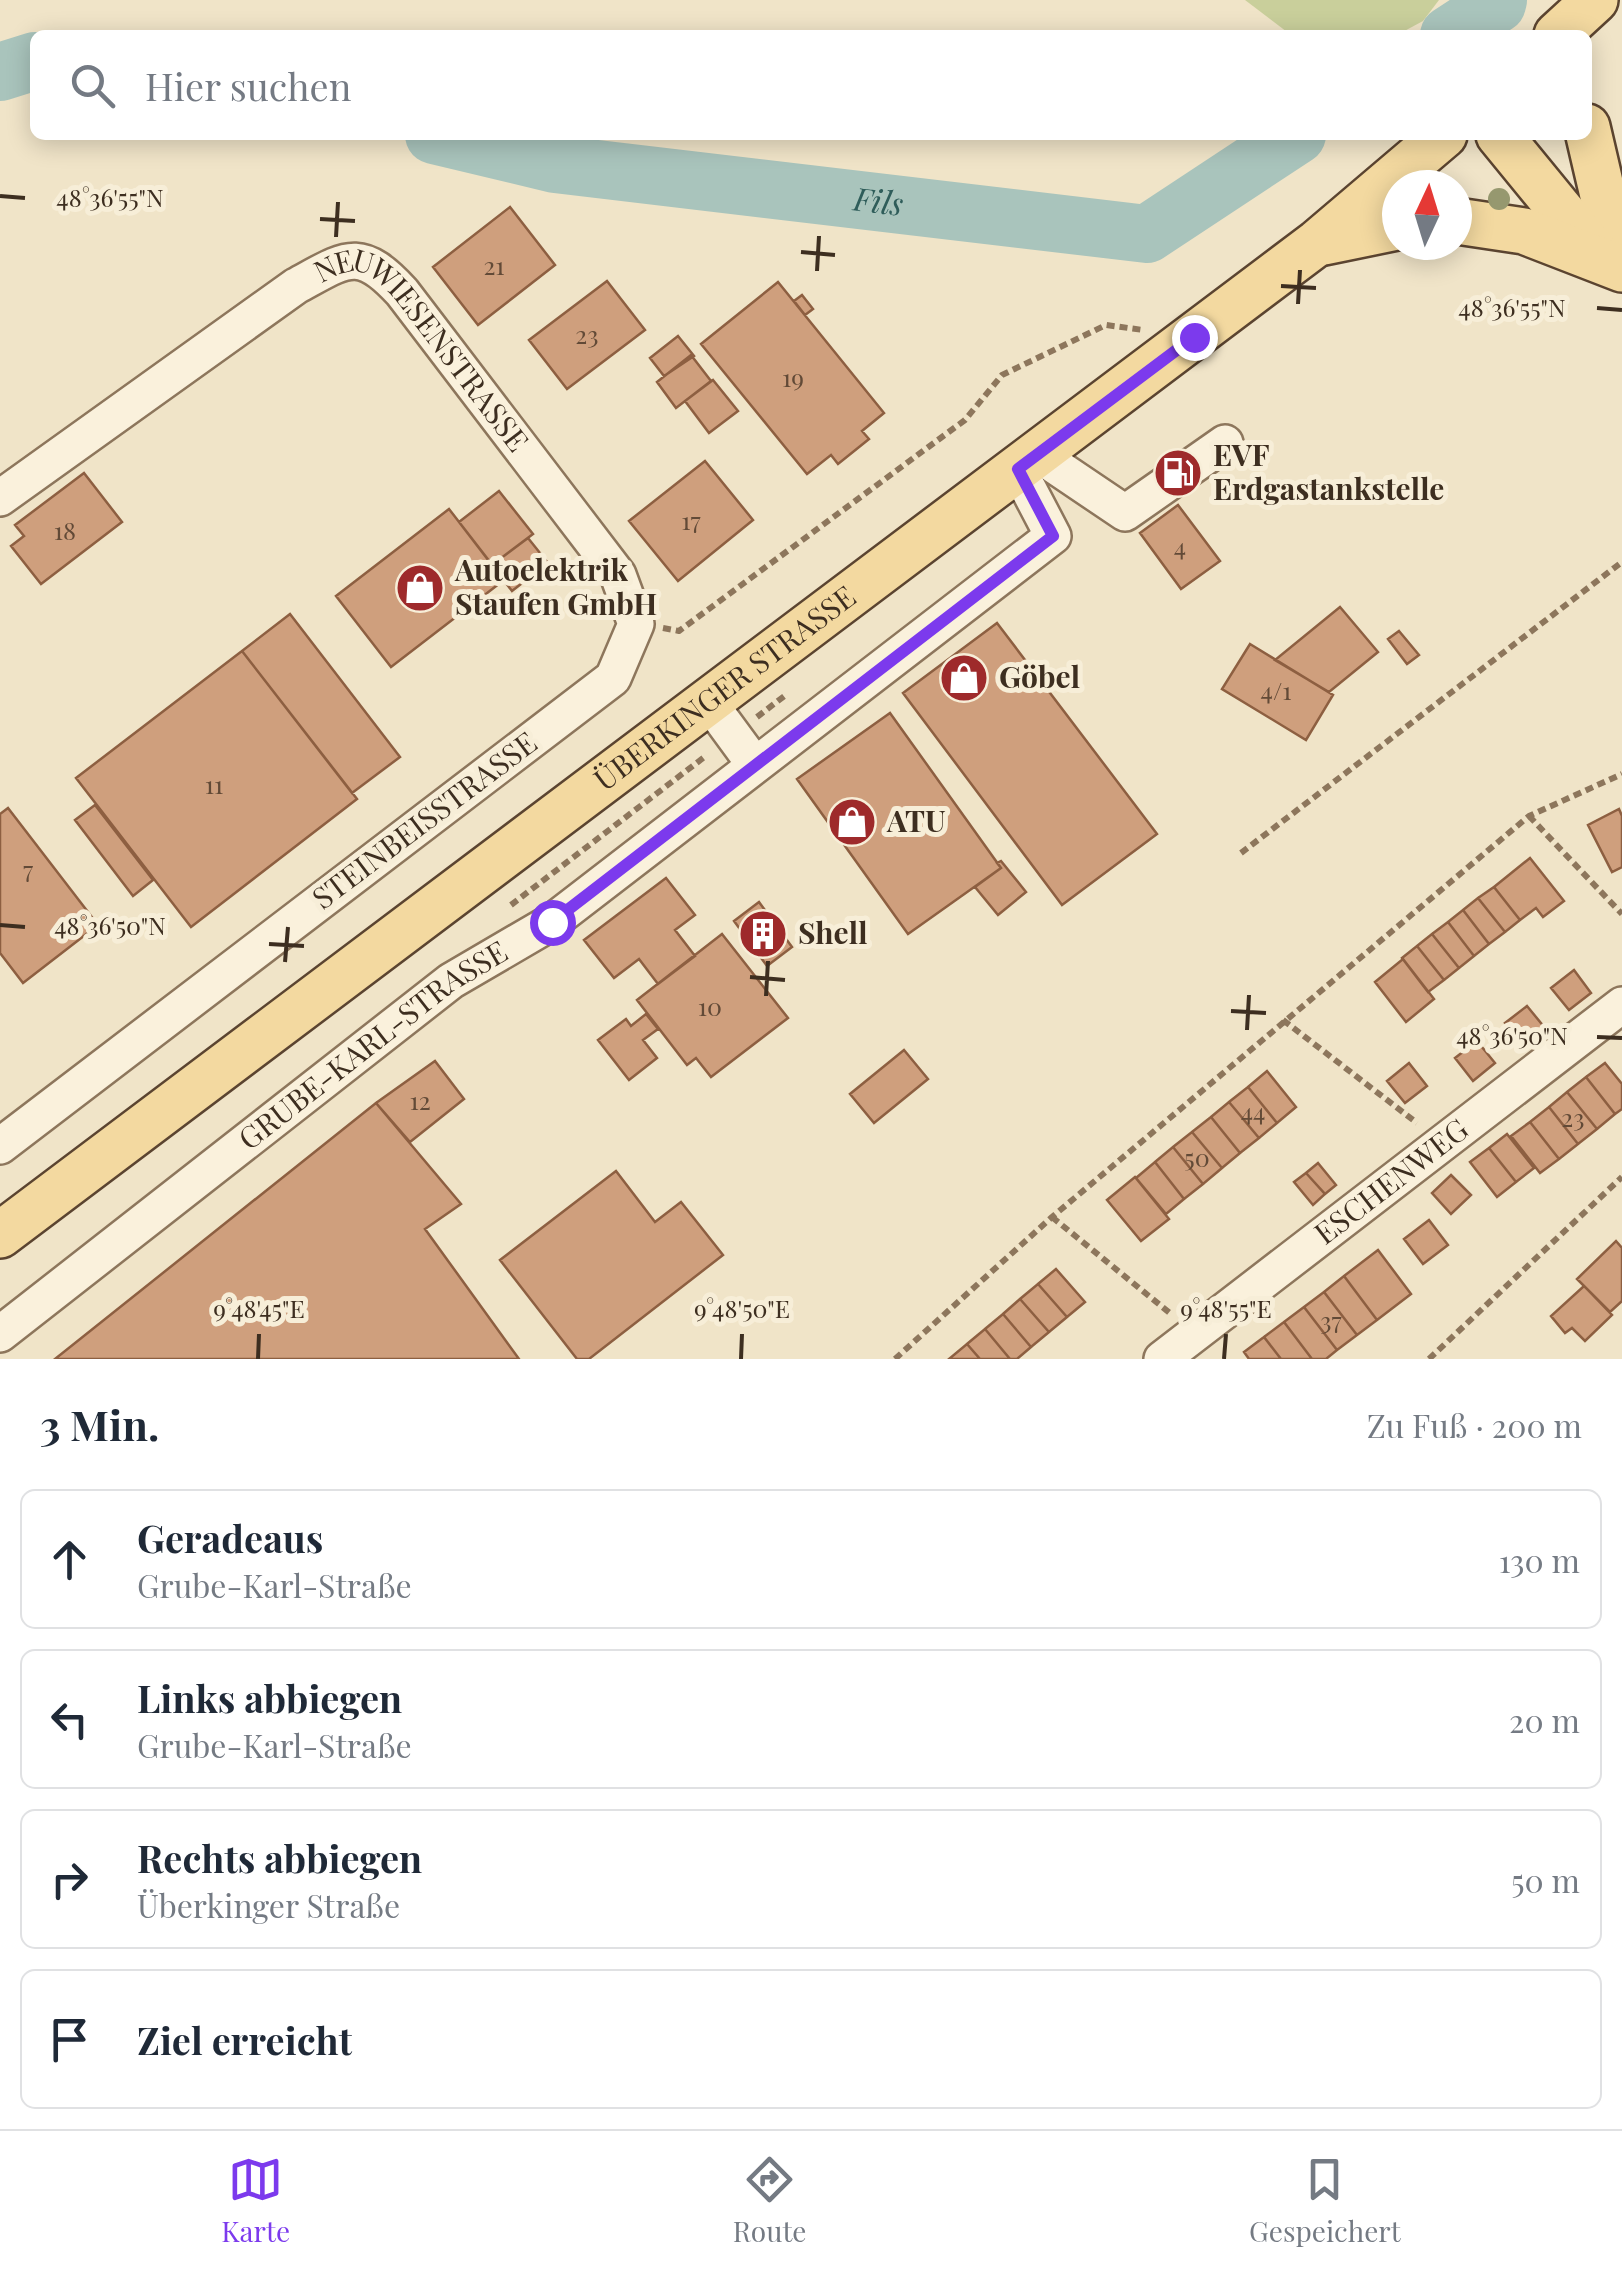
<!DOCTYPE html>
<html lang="de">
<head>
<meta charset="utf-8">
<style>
	:root { --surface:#fff; --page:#f2f2f3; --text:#1f2937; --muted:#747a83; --line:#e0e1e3; --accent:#7c3aed }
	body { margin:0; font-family:"Playfair Display",serif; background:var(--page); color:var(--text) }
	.compass { position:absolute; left:1382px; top:170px; width:90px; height:90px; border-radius:50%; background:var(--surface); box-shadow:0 5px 25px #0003; rotate:4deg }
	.stop { position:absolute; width:30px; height:30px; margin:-22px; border:8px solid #7c3aed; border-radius:50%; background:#fff }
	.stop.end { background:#7c3aed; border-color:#fff; box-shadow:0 2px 10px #0008 }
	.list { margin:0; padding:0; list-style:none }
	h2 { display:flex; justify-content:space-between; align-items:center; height:130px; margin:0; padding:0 40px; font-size:42px }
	h2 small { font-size:32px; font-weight:400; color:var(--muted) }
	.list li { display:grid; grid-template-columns:65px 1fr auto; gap:30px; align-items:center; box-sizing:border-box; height:140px; margin:0 20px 20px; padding:0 20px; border:2px solid var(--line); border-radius:15px }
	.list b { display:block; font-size:38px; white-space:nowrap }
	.list p { margin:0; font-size:32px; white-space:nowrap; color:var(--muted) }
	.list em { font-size:32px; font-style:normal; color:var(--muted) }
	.icon { flex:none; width:55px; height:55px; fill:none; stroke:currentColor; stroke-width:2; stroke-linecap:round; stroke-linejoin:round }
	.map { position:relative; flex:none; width:1622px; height:1359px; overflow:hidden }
	.search { position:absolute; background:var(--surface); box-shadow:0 5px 25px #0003; left:30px; right:30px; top:30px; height:110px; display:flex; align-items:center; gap:25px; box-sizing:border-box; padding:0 35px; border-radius:15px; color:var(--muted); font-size:38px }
	.sheet { height:770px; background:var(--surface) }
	nav { display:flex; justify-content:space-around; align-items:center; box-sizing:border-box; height:140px; border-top:2px solid var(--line); background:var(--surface); font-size:28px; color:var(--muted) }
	nav a { display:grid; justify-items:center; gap:5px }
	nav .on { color:var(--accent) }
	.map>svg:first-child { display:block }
	.green { fill:#c9cf9b }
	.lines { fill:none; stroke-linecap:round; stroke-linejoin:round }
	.river { stroke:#a9c4bc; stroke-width:58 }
	.building { fill:#cf9f7d; stroke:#8d5f41; stroke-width:2.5 }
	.minor-casing { stroke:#8d765c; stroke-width:40 }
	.major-casing { stroke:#5b4430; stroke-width:50 }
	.path { stroke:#8d765c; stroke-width:6; stroke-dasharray:8 5; stroke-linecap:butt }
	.minor { stroke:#faf1dc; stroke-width:35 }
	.major { stroke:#f3d9a0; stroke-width:45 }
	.tree { fill:#96986f }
	.route { stroke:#7c3aed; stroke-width:12 }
	.ticks { fill:none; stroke:#3d2e20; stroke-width:4 }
	.labels { text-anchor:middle; stroke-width:10; stroke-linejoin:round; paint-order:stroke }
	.number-label { font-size:25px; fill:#624a37 }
	.street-label { font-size:30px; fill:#3d2e20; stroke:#f7eed8 }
	.poi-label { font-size:30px; font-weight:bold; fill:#3d2e20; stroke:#f7eed8; text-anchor:start }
	.water-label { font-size:32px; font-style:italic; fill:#2f5d5a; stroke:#f7eed8 }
	.ticks-label { font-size:25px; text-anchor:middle; fill:#3d2e20; stroke:#f7eed8; stroke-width:10; stroke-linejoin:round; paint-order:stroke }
</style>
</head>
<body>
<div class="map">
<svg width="1622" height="1359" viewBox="0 0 1622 1359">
	<rect width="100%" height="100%" fill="#f0e4c8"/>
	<path class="green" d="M 1245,0 L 1439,0 L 1423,21 L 1397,35 L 1291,35 Z"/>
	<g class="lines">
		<g class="river">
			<path d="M 1449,35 L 1497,4 L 1498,0"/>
			<path d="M 0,72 L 35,61"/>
			<path id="s1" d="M 434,135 L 555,164 L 1147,234 L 1297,135"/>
		</g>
	</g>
	<path class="building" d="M 510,207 L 555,265 L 478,325 L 433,267 Z
		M 607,281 L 645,330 L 567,389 L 529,340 Z
		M 778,282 L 884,413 L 862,431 L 869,439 L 838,464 L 831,455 L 807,474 L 701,344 Z
		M 802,295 L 813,309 L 805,315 L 794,301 Z
		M 678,336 L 694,356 L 664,376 L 650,358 Z
		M 691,355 L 711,381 L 676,408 L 657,382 Z
		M 713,380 L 738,411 L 709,433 L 685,401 Z
		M 705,461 L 753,520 L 678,581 L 629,521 Z
		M 84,473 L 122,522 L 41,584 L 11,546 L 24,536 L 15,525 Z
		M 499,491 L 533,534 L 492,565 L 459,522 Z
		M 1178,505 L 1220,561 L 1181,589 L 1140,533 Z
		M 449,509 L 504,580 L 391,667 L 336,596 Z
		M 528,538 L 548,563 L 512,591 L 492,565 Z
		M 1340,607 L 1378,652 L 1329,692 L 1275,660 Z
		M 290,614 L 400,757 L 352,793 L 242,651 Z
		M 997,623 L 1157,834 L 1062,905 L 903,693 Z
		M 1399,631 L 1419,655 L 1407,664 L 1388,639 Z
		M 1250,644 L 1333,695 L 1306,740 L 1222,689 Z
		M 242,651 L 357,799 L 191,927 L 76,778 Z
		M 890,713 L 1001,868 L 908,934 L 797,779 Z
		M 95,805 L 153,880 L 133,896 L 75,820 Z
		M 8,808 L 98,925 L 23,983 L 0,953 L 0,814 Z
		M 1619,809 L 1622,816 L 1622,867 L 1612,872 L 1588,825 Z
		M 1530,858 L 1564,901 L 1543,917 L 1536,908 L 1520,920 L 1494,887 Z
		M 1001,861 L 1026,892 L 998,915 L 975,887 L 1001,868 L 997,863 Z
		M 666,878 L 695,915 L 675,930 L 695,956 L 658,984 L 639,959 L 614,978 L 584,940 Z
		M 1494,887 L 1520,920 L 1505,932 L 1478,898 Z
		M 1478,898 L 1505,932 L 1489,944 L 1463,910 Z
		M 759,902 L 792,947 L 767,966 L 734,921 Z
		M 1463,910 L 1489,944 L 1474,956 L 1448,922 Z
		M 1448,922 L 1474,956 L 1459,968 L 1432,934 Z
		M 722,934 L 788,1018 L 711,1077 L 696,1058 L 687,1065 L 637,1000 Z
		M 1432,934 L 1459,968 L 1444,980 L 1417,946 Z
		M 1417,946 L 1444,980 L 1428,992 L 1402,958 Z
		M 1403,959 L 1434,999 L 1406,1022 L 1375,982 Z
		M 1574,970 L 1591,993 L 1569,1010 L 1551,988 Z
		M 1527,1006 L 1545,1028 L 1523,1045 L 1505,1023 Z
		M 646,1014 L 658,1029 L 643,1040 L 657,1058 L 629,1080 L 598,1040 L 626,1019 L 631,1026 Z
		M 1477,1041 L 1495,1063 L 1473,1081 L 1455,1058 Z
		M 904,1050 L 928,1079 L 874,1123 L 850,1094 Z
		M 435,1061 L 464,1099 L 410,1142 L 376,1103 Z
		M 1409,1063 L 1427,1086 L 1405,1103 L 1387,1081 Z
		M 1605,1063 L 1622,1084 L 1622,1109 L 1615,1114 L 1586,1077 Z
		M 1267,1071 L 1296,1107 L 1277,1123 L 1248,1087 Z
		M 1586,1077 L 1615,1114 L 1597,1129 L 1567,1092 Z
		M 1248,1087 L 1277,1123 L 1259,1138 L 1229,1102 Z
		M 1567,1092 L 1597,1129 L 1578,1144 L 1549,1107 Z
		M 1229,1102 L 1259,1138 L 1240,1153 L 1211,1117 Z
		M 376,1103 L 461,1204 L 425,1229 L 519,1359 L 55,1359 Z
		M 1549,1107 L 1578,1144 L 1559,1159 L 1530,1122 Z
		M 1211,1117 L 1240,1153 L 1222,1168 L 1192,1132 Z
		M 1530,1122 L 1559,1159 L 1540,1173 L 1511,1136 Z
		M 1192,1132 L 1222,1168 L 1203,1184 L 1173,1147 Z
		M 1507,1134 L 1534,1168 L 1516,1182 L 1489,1148 Z
		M 1173,1147 L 1203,1184 L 1184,1199 L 1155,1162 Z
		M 1489,1148 L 1516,1182 L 1497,1197 L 1470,1162 Z
		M 1155,1162 L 1184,1199 L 1166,1214 L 1136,1178 Z
		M 1318,1163 L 1336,1185 L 1325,1194 L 1306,1173 Z
		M 616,1171 L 655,1222 L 681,1202 L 723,1255 L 589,1359 L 577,1359 L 500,1260 Z
		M 1306,1173 L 1325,1194 L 1313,1205 L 1294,1182 Z
		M 1451,1175 L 1471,1195 L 1451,1214 L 1432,1193 Z
		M 1135,1177 L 1169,1219 L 1141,1241 L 1107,1200 Z
		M 1429,1220 L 1448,1245 L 1423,1264 L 1404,1239 Z
		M 1616,1241 L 1622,1248 L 1622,1301 L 1610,1312 L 1577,1279 Z
		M 1378,1250 L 1411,1294 L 1377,1320 L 1344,1276 Z
		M 1056,1269 L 1085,1302 L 1067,1317 L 1038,1284 Z
		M 1344,1276 L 1377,1320 L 1357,1335 L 1324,1292 Z
		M 1038,1284 L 1067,1317 L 1049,1332 L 1020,1299 Z
		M 1584,1286 L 1612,1315 L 1585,1341 L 1572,1328 L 1565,1333 L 1551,1316 Z
		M 1324,1292 L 1357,1335 L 1337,1350 L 1304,1307 Z
		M 1020,1299 L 1049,1332 L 1031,1347 L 1003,1314 Z
		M 1304,1307 L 1337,1350 L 1326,1359 L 1312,1359 L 1284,1322 Z
		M 1003,1314 L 1031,1347 L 1017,1359 L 1010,1359 L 985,1329 Z
		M 1284,1322 L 1312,1359 L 1281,1359 L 1264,1337 Z
		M 985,1329 L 1010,1359 L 980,1359 L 967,1344 Z
		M 1264,1337 L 1281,1359 L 1249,1359 L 1244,1352 Z
		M 967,1344 L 980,1359 L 949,1359 Z"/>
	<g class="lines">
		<g class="minor-casing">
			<g id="minor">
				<path d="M 1039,455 L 1125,513 L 1225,443"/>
				<path id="s2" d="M 0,498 L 296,286 C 346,259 359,245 402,292 L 618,575 L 636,624 L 613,678 L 0,1146"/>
				<path d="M 708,701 L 755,765"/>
				<path id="s3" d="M 0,1334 L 451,981 L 552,922 L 1053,536 L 1018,469"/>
				<path id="s4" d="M 1162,1359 L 1622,1005"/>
			</g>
		</g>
		<g class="major-casing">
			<g id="major">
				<path d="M 1557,35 L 1595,0"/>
				<path d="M 1587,127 L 1611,230"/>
				<path d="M 1499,135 L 1599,257"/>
				<path d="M 1457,221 L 1524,231 L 1622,269"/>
				<path d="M 1324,242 L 1397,227"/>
				<path id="s5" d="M 0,1235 L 1317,243 L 1444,135"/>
			</g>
		</g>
		<path class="path" d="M 1503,35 L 1504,35
			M 663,628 L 679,631 L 965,420 L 1002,375 L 1106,325 L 1143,330
			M 757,717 L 787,694
			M 1529,816 L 1622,914
			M 1241,853 L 1622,562
			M 511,905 L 707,755
			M 1283,1020 L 1417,1123
			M 1052,1217 L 1171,1314
			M 895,1359 L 1052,1217 L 1529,816 L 1622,774
			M 1429,1359 L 1622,1177"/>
		<use href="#minor" class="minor"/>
		<use href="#major" class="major"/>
	</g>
	<circle class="tree" cx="1499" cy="199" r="11"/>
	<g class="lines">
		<path class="route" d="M 552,922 L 1053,536 L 1018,469 L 1194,337"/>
	</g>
	<path class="ticks" d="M 0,196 L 25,198M 320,219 L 355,221M 336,237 L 338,202M 801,252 L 835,255M 817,271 L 819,236M 1281,286 L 1316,288M 1298,304 L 1300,270M 1597,308 L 1622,310M 0,925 L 25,927M 269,944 L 304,946M 285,962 L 288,927M 750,977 L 785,980M 766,996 L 768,961M 1231,1011 L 1266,1013M 1247,1030 L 1249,995M 1597,1037 L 1622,1038M 258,1359 L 259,1334M 741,1359 L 742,1334M 1224,1359 L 1226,1334"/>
	<defs>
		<g id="fuel-disc" transform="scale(2.5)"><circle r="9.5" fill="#9e2a2b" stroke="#f7eed8"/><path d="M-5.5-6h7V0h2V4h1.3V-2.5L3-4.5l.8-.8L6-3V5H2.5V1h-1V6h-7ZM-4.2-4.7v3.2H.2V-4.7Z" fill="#fff"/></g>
		<g id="shop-disc" transform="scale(2.5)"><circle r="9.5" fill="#9e2a2b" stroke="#f7eed8"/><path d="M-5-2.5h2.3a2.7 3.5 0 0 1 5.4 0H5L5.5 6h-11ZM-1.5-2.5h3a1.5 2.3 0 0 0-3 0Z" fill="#fff"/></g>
		<g id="building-disc" transform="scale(2.5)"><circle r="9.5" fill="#9e2a2b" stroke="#f7eed8"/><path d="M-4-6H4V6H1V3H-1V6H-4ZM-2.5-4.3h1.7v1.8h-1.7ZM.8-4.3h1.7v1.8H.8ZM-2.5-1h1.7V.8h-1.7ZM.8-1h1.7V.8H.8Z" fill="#fff"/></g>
	</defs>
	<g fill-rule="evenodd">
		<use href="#fuel-disc" x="1178" y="473"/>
		<use href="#shop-disc" x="420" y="588"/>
		<use href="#shop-disc" x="964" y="678"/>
		<use href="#shop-disc" x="852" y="822"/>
		<use href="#building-disc" x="763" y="934"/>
	</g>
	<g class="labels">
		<g class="number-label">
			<text x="494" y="275">21</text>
			<text x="587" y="344">23</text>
			<text x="793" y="387">19</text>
			<text x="691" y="530">17</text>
			<text x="65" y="540">18</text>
			<text x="1180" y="556">4</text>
			<text x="1276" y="700">4/1</text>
			<text x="214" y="794">11</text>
			<text x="28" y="879">7</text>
			<text x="710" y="1016">10</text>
			<text x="420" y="1110">12</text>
			<text x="1253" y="1121">44</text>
			<text x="1573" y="1127">23</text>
			<text x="1197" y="1167">50</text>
			<text x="1331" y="1330">37</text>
		</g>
		<g class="street-label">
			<text dy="10" stroke="none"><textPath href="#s2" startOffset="535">NEUWIESENSTRASSE</textPath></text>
			<text dy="10" stroke="none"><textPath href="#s5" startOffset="908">ÜBERKINGER STRASSE</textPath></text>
			<text transform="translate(425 821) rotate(-37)" y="10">STEINBEISSTRASSE</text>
			<text dy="10" stroke="none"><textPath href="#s3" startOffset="472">GRUBE-KARL-STRASSE</textPath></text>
			<text dy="10" stroke="none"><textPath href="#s4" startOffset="290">ESCHENWEG</textPath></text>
		</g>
		<g class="poi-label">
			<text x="1213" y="466">EVF<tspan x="1213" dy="34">Erdgastankstelle</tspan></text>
			<text x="455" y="581">Autoelektrik<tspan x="455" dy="34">Staufen GmbH</tspan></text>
			<text x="999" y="688">Göbel</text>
			<text x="887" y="832">ATU</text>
			<text x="798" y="944">Shell</text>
		</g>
		<g class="water-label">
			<text dy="11" stroke="none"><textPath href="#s1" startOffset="450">Fils</textPath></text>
		</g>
	</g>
	<g class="ticks-label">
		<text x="110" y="207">48°36'55"N</text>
		<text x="1512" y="317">48°36'55"N</text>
		<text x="110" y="935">48°36'50"N</text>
		<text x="1512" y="1045">48°36'50"N</text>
		<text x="259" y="1318">9°48'45"E</text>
		<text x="742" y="1318">9°48'50"E</text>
		<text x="1226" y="1318">9°48'55"E</text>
	</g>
</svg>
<svg class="compass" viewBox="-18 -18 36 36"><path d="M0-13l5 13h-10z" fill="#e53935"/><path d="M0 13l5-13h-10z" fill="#747a83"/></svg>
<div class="stop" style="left:552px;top:922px"></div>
<div class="stop end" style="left:1194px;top:337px"></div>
<div class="search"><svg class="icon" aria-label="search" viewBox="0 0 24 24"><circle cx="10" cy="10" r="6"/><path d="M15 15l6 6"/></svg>Hier suchen</div>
</div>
<section class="sheet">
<h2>3 Min.<small>Zu Fuß · 200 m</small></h2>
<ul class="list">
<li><svg class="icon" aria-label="ahead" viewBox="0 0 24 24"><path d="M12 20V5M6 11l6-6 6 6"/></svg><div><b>Geradeaus</b><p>Grube-Karl-Straße</p></div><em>130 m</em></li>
<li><svg class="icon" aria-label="left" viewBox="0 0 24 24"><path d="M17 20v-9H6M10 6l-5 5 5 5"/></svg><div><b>Links abbiegen</b><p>Grube-Karl-Straße</p></div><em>20 m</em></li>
<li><svg class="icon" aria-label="right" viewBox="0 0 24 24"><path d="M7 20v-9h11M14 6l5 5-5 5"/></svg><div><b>Rechts abbiegen</b><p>Überkinger Straße</p></div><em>50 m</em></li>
<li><svg class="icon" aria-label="arrive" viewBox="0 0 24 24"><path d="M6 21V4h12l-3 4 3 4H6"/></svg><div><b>Ziel erreicht</b></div></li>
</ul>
</section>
<nav>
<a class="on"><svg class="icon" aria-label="map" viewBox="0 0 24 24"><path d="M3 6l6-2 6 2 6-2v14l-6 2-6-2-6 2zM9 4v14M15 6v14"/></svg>Karte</a>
<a><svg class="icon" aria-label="directions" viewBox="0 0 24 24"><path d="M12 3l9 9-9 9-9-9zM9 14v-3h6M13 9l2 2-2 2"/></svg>Route</a>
<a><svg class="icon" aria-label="saved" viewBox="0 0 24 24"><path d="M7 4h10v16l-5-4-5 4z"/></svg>Gespeichert</a>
</nav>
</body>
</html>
